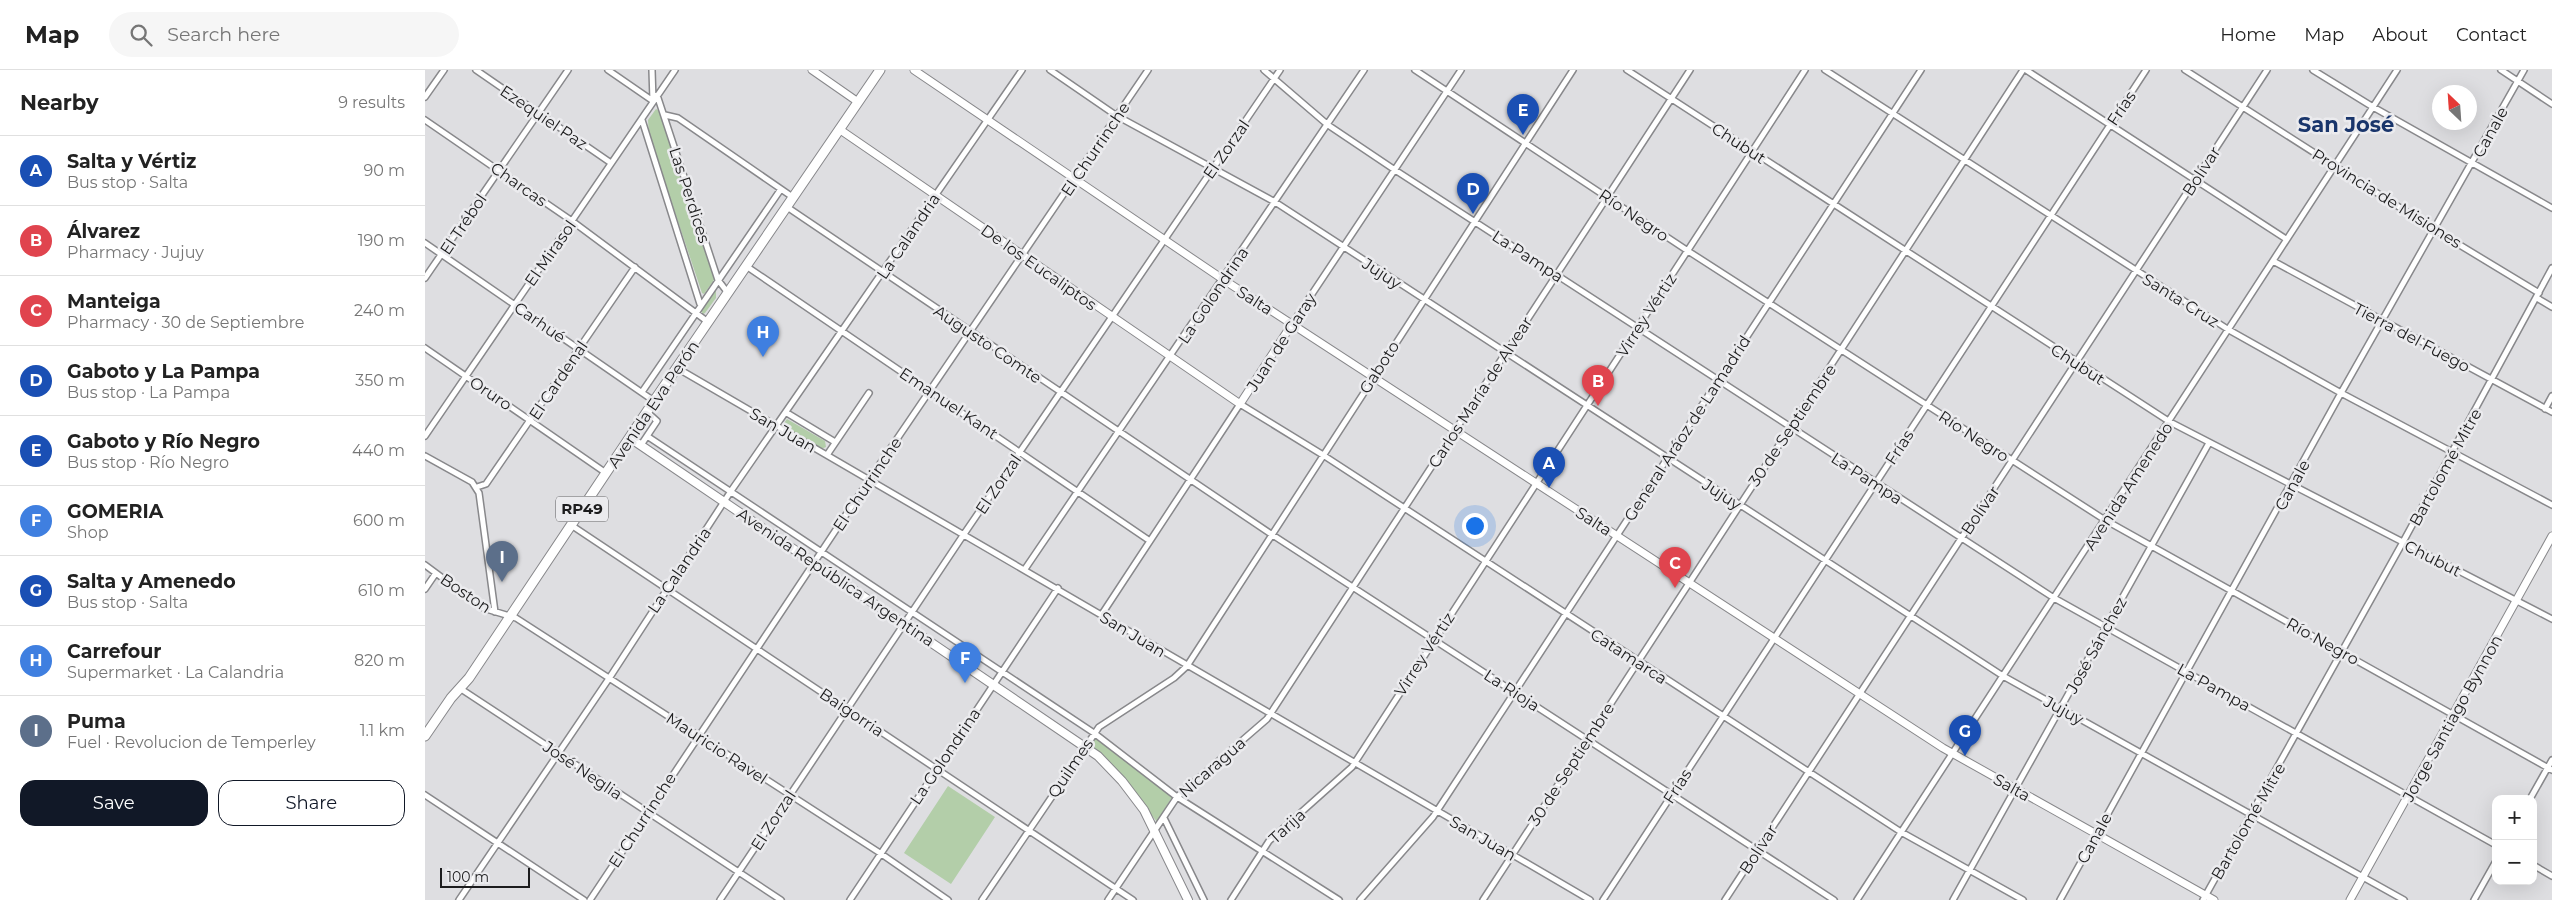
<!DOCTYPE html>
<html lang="en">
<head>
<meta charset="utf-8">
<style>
	:root { --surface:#fff; --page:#f6f6f6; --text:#222; --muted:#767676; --line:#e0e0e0; --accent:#111827 }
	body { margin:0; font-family:Montserrat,sans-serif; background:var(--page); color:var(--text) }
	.controls { position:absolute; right:15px; bottom:15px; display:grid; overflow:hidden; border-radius:10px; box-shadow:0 5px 20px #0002 }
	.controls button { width:45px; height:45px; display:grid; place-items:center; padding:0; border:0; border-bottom:1px solid var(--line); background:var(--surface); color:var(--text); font:25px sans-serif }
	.compass { position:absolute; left:2007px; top:15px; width:45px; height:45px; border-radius:50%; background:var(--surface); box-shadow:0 5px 20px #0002; rotate:335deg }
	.scale { position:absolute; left:15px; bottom:12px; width:90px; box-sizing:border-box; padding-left:5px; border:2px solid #1c1c1d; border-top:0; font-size:14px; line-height:18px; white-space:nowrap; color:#1c1c1d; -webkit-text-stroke:4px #ebebee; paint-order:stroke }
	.you { position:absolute; left:1049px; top:455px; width:18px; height:18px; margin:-12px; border:4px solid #fff; border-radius:50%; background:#1a73e8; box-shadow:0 0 0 8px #1a73e833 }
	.badge { display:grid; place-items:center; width:32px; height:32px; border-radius:50%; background:var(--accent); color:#fff; font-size:16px; font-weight:700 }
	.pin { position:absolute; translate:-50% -41px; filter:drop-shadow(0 1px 2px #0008) }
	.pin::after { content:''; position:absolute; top:26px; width:18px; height:15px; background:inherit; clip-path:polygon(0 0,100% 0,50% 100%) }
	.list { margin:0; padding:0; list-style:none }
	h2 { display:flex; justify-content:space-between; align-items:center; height:65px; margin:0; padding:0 20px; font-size:21px }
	h2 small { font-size:16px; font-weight:400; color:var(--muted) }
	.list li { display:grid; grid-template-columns:32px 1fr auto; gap:15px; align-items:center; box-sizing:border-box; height:70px; padding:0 20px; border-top:1px solid var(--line) }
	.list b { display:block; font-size:19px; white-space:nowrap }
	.list p { margin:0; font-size:16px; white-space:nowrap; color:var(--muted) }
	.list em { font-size:16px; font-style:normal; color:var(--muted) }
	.actions { display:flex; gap:10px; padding:15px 20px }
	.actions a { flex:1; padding:11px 0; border:1px solid var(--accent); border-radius:15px; text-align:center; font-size:18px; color:var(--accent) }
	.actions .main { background:var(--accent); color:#fff }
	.icon { flex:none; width:28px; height:28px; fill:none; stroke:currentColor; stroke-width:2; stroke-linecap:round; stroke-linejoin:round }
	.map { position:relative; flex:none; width:2127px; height:830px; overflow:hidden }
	header { display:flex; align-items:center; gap:30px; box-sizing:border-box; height:70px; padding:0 25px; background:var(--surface); border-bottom:1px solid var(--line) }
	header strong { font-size:24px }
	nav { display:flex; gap:28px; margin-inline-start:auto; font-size:18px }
	.search { width:350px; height:45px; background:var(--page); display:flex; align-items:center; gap:12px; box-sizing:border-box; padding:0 18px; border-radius:28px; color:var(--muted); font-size:19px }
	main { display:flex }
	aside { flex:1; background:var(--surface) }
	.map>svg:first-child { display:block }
	.green { fill:#b3cea9 }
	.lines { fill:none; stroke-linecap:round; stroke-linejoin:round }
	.minor-casing { stroke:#88888b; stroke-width:8 }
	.tertiary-casing { stroke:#88888b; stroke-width:9 }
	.secondary-casing { stroke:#88888b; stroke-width:10 }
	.primary-casing { stroke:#88888b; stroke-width:11 }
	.minor { stroke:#fff; stroke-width:5 }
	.tertiary { stroke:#fff; stroke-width:7 }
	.secondary { stroke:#fff; stroke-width:8 }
	.primary { stroke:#fff; stroke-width:9 }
	.labels { text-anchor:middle; stroke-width:5; stroke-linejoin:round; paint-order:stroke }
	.shield { fill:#ebebee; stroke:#5a5a5c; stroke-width:1 }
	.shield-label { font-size:15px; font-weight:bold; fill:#1c1c1d }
	.street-label { font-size:16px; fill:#1c1c1d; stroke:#ebebee }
	.district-label { font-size:21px; font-weight:bold; fill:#19356b; stroke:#ebebee }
</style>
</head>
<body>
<header>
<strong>Map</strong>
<div class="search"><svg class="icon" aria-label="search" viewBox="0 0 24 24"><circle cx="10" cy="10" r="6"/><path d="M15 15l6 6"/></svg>Search here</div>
<nav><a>Home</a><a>Map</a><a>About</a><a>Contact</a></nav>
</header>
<main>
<aside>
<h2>Nearby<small>9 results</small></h2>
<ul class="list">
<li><span class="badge" style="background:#1a4fb4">A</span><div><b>Salta y Vértiz</b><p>Bus stop · Salta</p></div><em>90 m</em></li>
<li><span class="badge" style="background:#e0444e">B</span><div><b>Álvarez</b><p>Pharmacy · Jujuy</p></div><em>190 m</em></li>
<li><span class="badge" style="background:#e0444e">C</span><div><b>Manteiga</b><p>Pharmacy · 30 de Septiembre</p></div><em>240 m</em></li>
<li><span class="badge" style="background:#1a4fb4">D</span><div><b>Gaboto y La Pampa</b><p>Bus stop · La Pampa</p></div><em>350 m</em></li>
<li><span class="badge" style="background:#1a4fb4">E</span><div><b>Gaboto y Río Negro</b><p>Bus stop · Río Negro</p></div><em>440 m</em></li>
<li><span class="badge" style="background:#3f7fe0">F</span><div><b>GOMERIA</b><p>Shop</p></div><em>600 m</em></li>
<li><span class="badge" style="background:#1a4fb4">G</span><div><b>Salta y Amenedo</b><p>Bus stop · Salta</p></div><em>610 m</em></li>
<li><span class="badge" style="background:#3f7fe0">H</span><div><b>Carrefour</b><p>Supermarket · La Calandria</p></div><em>820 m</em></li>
<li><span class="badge" style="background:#5c6f8a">I</span><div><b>Puma</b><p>Fuel · Revolucion de Temperley</p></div><em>1.1 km</em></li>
</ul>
<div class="actions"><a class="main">Save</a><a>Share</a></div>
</aside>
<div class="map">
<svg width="2127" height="830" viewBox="0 0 2127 830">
	<rect width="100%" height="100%" fill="#dedee1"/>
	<path class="green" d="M 231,39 L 235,41 L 289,205 L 289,210 L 279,224 L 277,223 L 224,65 L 223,50 Z
		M 291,218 L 291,228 L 280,243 L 278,244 L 275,240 Z
		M 362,349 L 400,371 L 401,377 L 396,379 L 361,358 L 359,353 Z
		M 670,666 L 746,724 L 747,727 L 732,752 L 697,708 L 664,674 Z
		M 523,716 L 570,747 L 526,814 L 479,783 Z"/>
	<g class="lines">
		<g class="minor-casing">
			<path id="minor" d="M 51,0 L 186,93
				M 183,0 L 228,31
				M 227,0 L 228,31
				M 625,0 L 692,46 L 850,132 L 1578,606 L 1979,830
				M 839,0 L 903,55 L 970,100 L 1629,528 L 2071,775
				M 990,0 L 1263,181 L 1680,450 L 2127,700
				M 1202,0 L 1745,352 L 2127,549
				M 1400,0 L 1804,260 L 1916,323 L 2127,435
				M 1601,0 L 1861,169
				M 1760,0 L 2010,160 L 2114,223
				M 1888,0 L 1948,37 L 2127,138
				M 2076,0 L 2127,34
				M 232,25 L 293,210 L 303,223
				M 0,27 L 19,0
				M 240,45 L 253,48 L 369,128
				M 0,50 L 147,151 L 283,252
				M 217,50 L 275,234
				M 362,137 L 846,464 L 1409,830
				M 0,173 L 229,331
				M 1848,191 L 2127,342
				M 321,196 L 725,471
				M 0,208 L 143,0
				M 2112,228 L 2127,237
				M 867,254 L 1036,0
				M 0,278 L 181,403
				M 252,298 C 556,475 861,652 1165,830
				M 217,322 L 356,119
				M 2120,339 L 2127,326
				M 362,343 L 410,372
				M 0,366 L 250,0
				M 222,366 L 669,663 L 752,727 L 914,830
				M 216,375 L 232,351 L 222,342
				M 402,385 L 444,323
				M 0,386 L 47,412 L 54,423 L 70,542
				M 52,417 L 61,414 L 210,197
				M 146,455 L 708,830
				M 0,495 L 58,538 L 91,548 L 455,783 L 523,830
				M 600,499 L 939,0
				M 0,519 L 11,503
				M 677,544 L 815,334 L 898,385 L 1476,762 L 1598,830
				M 36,619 L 356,830
				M 0,725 L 159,830
				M 2105,729 L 2127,690
				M 739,748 L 779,830
				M 2108,795 L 2127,806
				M 34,830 L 185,607 L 306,421 L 597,0
				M 165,830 L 444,410 L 723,0
				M 295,830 L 539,464 L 855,0
				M 425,830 L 633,518
				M 557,830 L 674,657 L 749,608 L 762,596 L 1148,0
				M 683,830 L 752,727 L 842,649 L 1265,0
				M 806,830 L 844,771 L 927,697 L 1380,0
				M 935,830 L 1008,747 L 1496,0
				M 1058,830 L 1598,0
				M 1178,830 L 1721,0
				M 1300,830 L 1842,0
				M 1432,830 L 1972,0
				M 1528,830 L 1784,373
				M 1635,830 L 1916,323 L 2099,0
				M 1778,830 L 1978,472 L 2127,198
				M 2049,830 L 2071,791"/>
		</g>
		<g class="tertiary-casing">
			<path id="tertiary" d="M 387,0 L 433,32
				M 489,0 L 799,210 L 1518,678 L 1789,830
				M 414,59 L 815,334 L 867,254
				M 1925,830 L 2127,466"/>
		</g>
		<g class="secondary-casing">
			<path id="secondary" d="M 205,368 L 673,686 L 697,711 L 719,740 L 763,830"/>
		</g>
		<g class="primary-casing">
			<path id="primary" d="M 0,666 L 26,628 L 44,608 L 229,331 L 455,0"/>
		</g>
		<use href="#minor" class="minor"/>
		<use href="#tertiary" class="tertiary"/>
		<use href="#secondary" class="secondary"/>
		<use href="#primary" class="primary"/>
	</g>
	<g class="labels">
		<rect class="shield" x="131" y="426.5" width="52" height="25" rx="4"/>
		<g class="shield-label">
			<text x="157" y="444">RP49</text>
		</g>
		<g class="street-label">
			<text transform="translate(1696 38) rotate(-56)" y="6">Frías</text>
			<text transform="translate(119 47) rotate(34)" y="6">Ezequiel Paz</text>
			<text transform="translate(2065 62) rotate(-61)" y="6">Canale</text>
			<text transform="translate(1314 73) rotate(33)" y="6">Chubut</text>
			<text transform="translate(670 79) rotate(-56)" y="6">El Churrinche</text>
			<text transform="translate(801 79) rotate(-55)" y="6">El Zorzal</text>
			<text transform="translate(1776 101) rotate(-57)" y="6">Bolívar</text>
			<text transform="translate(94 114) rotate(35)" y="6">Charcas</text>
			<text transform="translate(265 125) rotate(72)" y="6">Las Perdices</text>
			<text transform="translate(1962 128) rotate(32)" y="6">Provincia de Misiones</text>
			<text transform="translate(1209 145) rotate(34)" y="6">Río Negro</text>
			<text transform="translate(38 154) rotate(-56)" y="6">El Trébol</text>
			<text transform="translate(483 166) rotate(-56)" y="6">La Calandria</text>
			<text transform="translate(125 183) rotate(-55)" y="6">El Mirasol</text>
			<text transform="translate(1103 186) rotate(33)" y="6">La Pampa</text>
			<text transform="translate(614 197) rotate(35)" y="6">De los Eucaliptos</text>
			<text transform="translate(957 203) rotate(33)" y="6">Jujuy</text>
			<text transform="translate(788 225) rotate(-56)" y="6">La Golondrina</text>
			<text transform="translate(830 230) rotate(33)" y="6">Salta</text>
			<text transform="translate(1756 230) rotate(32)" y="6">Santa Cruz</text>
			<text transform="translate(1221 245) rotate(-57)" y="6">Virrey Vértiz</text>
			<text transform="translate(115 252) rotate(35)" y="6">Carhué</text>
			<text transform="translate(1987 267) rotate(28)" y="6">Tierra del Fuego</text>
			<text transform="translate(856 272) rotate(-57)" y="6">Juan de Garay</text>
			<text transform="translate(563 274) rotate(34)" y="6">Augusto Comte</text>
			<text transform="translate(1653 294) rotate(33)" y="6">Chubut</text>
			<text transform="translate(954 297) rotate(-57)" y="6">Gaboto</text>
			<text transform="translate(133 310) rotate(-56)" y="6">El Cardenal</text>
			<text transform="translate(1055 322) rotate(-57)" y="6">Carlos María de Alvear</text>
			<text transform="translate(66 323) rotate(34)" y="6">Oruro</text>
			<text transform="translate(524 333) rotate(34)" y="6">Emanuel Kant</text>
			<text transform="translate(228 334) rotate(-56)" y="6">Avenida Eva Perón</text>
			<text transform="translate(1367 355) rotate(-56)" y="6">30 de Septiembre</text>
			<text transform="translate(1262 358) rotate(-57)" y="6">General Aráoz de Lamadrid</text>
			<text transform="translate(358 360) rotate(30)" y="6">San Juan</text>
			<text transform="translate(1549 366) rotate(33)" y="6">Río Negro</text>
			<text transform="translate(1474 377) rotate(-57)" y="6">Frías</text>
			<text transform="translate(2020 397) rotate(-61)" y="6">Bartolomé Mitre</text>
			<text transform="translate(1442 408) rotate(33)" y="6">La Pampa</text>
			<text transform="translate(442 414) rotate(-56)" y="6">El Churrinche</text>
			<text transform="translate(573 414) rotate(-56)" y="6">El Zorzal</text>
			<text transform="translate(1867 415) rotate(-61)" y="6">Canale</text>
			<text transform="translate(1703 416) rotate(-57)" y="6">Avenida Amenedo</text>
			<text transform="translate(1297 424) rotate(33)" y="6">Jujuy</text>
			<text transform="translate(1555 440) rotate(-56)" y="6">Bolívar</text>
			<text transform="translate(1169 451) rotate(33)" y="6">Salta</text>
			<text transform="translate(2008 488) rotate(27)" y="6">Chubut</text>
			<text transform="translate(254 500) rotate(-56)" y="6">La Calandria</text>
			<text transform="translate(411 507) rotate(34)" y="6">Avenida República Argentina</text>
			<text transform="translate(41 523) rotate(34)" y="6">Boston</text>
			<text transform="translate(708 564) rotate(31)" y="6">San Juan</text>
			<text transform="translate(1898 571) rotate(29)" y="6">Río Negro</text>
			<text transform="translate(1671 575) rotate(-61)" y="6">José Sánchez</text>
			<text transform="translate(999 584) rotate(-57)" y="6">Virrey Vértiz</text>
			<text transform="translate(1204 586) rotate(33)" y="6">Catamarca</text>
			<text transform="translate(1789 617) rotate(29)" y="6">La Pampa</text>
			<text transform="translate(1087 620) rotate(33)" y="6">La Rioja</text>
			<text transform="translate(1639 640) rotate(29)" y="6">Jujuy</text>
			<text transform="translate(427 642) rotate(34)" y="6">Baigorria</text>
			<text transform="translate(2027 648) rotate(-61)" y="6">Jorge Santiago Bynnon</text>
			<text transform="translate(292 678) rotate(33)" y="6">Mauricio Ravel</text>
			<text transform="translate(520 686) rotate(-56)" y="6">La Golondrina</text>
			<text transform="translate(1146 694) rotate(-57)" y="6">30 de Septiembre</text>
			<text transform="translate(787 697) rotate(-41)" y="6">Nicaragua</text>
			<text transform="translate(645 698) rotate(-56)" y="6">Quilmes</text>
			<text transform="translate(158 700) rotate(34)" y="6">José Neglia</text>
			<text transform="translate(1252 716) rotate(-57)" y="6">Frías</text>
			<text transform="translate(1587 717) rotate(29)" y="6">Salta</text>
			<text transform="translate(217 750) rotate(-57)" y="6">El Churrinche</text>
			<text transform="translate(348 750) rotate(-57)" y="6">El Zorzal</text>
			<text transform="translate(1823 751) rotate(-60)" y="6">Bartolomé Mitre</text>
			<text transform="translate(862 756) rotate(-42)" y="6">Tarija</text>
			<text transform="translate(1058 768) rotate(30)" y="6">San Juan</text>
			<text transform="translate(1669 768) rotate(-61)" y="6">Canale</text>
			<text transform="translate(1333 779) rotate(-57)" y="6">Bolívar</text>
		</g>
		<g class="district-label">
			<text x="1921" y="62">San José</text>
		</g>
	</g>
</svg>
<div class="controls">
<button>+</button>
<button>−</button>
</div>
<svg class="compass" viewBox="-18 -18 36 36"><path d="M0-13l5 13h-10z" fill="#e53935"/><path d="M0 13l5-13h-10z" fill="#767676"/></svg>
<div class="scale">100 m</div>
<div class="you"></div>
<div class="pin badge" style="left:1124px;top:418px;background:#1a4fb4">A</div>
<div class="pin badge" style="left:1173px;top:336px;background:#e0444e">B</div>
<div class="pin badge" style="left:1250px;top:518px;background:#e0444e">C</div>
<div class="pin badge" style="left:1048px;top:144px;background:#1a4fb4">D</div>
<div class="pin badge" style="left:1098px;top:65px;background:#1a4fb4">E</div>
<div class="pin badge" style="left:540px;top:613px;background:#3f7fe0">F</div>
<div class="pin badge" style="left:1540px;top:686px;background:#1a4fb4">G</div>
<div class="pin badge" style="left:338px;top:287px;background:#3f7fe0">H</div>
<div class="pin badge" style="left:77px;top:512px;background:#5c6f8a">I</div>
</div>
</main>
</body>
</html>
